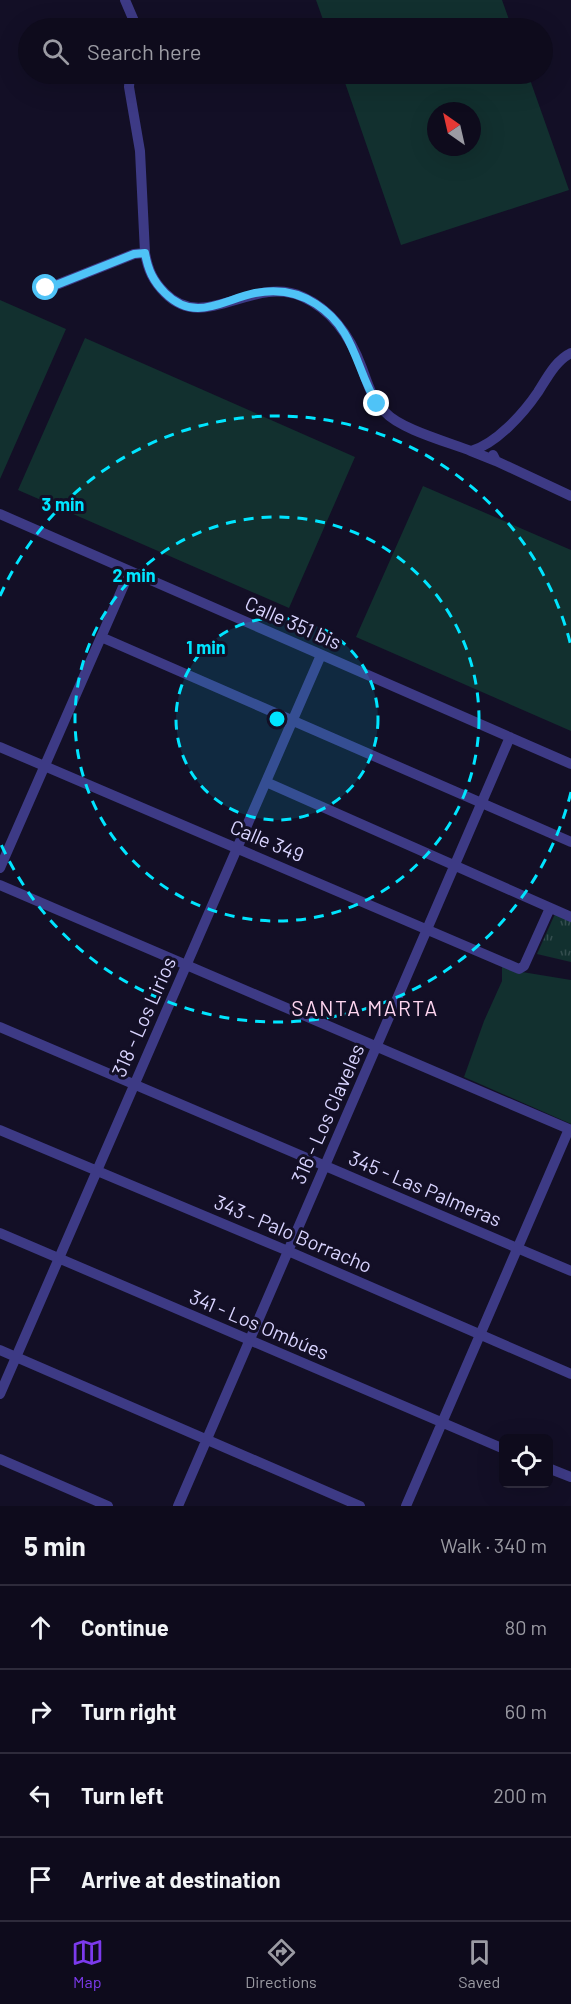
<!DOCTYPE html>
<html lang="en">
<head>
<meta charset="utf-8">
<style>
	:root { --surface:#0e0b1c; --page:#171425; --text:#f1f3f6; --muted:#9b9ba3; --line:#2e2b3b; --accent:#7c3aed }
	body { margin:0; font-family:Barlow,sans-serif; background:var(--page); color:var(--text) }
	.controls { position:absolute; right:18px; bottom:18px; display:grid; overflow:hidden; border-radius:9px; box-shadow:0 6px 24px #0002 }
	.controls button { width:54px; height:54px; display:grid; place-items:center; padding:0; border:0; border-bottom:2px solid var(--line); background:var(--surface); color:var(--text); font:30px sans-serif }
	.compass { position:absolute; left:427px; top:102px; width:54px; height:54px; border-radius:50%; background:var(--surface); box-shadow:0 6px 24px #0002; rotate:326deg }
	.stop { position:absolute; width:18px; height:18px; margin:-14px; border:4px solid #4fc3f7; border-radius:50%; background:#fff }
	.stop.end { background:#4fc3f7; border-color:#fff; box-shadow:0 2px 6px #0008 }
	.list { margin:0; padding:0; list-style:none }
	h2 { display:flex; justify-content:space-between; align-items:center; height:78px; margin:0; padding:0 24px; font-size:26px }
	h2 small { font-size:20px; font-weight:400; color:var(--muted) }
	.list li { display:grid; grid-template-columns:39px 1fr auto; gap:18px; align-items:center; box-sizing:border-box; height:84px; padding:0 24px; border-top:2px solid var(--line) }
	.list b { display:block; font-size:22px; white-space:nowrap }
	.list em { font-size:20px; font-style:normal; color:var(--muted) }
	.icon { flex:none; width:33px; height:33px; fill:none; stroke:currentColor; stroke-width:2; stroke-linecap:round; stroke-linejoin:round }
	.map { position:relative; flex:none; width:571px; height:1506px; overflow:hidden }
	.search { position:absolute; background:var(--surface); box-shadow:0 6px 24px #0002; left:18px; right:18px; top:18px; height:66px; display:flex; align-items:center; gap:15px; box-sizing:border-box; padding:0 21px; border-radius:33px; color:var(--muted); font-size:22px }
	.sheet { height:414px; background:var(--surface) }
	nav { display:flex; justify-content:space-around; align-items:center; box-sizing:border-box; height:84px; border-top:2px solid var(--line); background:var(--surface); font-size:16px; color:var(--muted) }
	nav a { display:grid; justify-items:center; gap:3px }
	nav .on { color:var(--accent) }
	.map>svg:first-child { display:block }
	.green { fill:#12302f; fill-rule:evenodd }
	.park { fill:url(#park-tufts) }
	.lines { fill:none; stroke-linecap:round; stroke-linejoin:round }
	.minor { stroke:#3d3a85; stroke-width:10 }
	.route { stroke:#4fc3f7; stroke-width:8 }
	.ring { fill:none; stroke:#00e5ff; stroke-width:3; stroke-dasharray:10 8 }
	.labels { text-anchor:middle; stroke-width:6; stroke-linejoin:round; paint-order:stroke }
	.street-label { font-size:20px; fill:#d9d4ff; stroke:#130f26 }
	.neighbourhood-label { font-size:21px; letter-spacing:1.5px; fill:#ffd6f0; stroke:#130f26 }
	.centre { fill:#00e5ff; stroke:#130f26; stroke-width:3 }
	.ring-label { font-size:18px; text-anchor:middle; font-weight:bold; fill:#00e5ff; stroke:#130f26; stroke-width:6; stroke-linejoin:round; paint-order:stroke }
</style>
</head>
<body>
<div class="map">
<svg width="571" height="1506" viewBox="0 0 571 1506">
	<defs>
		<pattern id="park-tufts" width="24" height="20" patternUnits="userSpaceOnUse" patternTransform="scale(1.5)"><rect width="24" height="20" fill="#12302f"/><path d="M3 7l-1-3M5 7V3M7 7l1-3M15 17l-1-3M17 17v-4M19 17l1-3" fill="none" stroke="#344d4e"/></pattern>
	</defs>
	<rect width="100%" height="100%" fill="#130f26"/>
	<path class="green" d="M 316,0 L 502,0 L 512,28 L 326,28 Z
		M 342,74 L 528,74 L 569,190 L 401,245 ZM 436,111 L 472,111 L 472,147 L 436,147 Z
		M 0,300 L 66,329 L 0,479 Z
		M 85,338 L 355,457 L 289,608 L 18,490 Z
		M 423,486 L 571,550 L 571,731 L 356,637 Z
		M 502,966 L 516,971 L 571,980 L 571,1124 L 464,1077 L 484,1021 L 502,981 Z"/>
	<path class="park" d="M 555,914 L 571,921 L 571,962 L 537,954 Z"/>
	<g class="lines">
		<path class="minor" d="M 125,0 L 137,28
			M 130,74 L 129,87 L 140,151 L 145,253 C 148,270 153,281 165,293 C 205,334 252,274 303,297 C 334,311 351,338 362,368 C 368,384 372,400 385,412 C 400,429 448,442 471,451
			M 46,288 L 56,285 L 134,254 L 145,253
			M 493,455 L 496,461 L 571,496
			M 496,461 L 471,451 C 496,444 523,414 538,392 C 547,378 556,360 571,353
			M 0,514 L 571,764
			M 101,637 L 571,842
			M 0,747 L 519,969 L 524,966 L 550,908
			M 266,782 L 571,917
			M 0,868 L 130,571
			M 0,885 L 571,1130
			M 0,1027 L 571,1271
			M 0,1130 L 288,1251 L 571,1374
			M 0,1233 L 504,1449
			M 0,1350 L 360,1506
			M 0,1394 L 321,655
			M 0,1459 L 108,1506
			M 548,1468 L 571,1477
			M 178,1506 L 510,737
			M 406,1506 L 569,1129"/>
	</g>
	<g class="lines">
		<path class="route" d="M 46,288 L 56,285 L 134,254 L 145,253 C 148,270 153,281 165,293 C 195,323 222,300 255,293 C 276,289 298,292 316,304 C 356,330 355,368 377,404"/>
	</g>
	<circle cx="277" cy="719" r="101" fill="#00e5ff" fill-opacity=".12"/>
	<g class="ring">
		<circle cx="277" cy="719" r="101"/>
		<circle cx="277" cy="719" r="202"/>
		<path d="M571 792A303 303 0 0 1 0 842M0 596A303 303 0 0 1 571 646"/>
	</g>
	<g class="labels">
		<g class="street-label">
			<text transform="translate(293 623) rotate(24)" y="7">Calle 351 bis</text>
			<text transform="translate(267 841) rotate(23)" y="7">Calle 349</text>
			<text transform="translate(144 1017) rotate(-66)" y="7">318 - Los Lirios</text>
			<text transform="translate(328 1114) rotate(-66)" y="7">316 - Los Claveles</text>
			<text transform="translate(425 1189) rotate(23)" y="7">345 - Las Palmeras</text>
			<text transform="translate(293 1234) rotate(23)" y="7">343 - Palo Borracho</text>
			<text transform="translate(259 1325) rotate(23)" y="7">341 - Los Ombúes</text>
		</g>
		<g class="neighbourhood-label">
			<text x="365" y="1016">SANTA MARTA</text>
		</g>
	</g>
	<circle cx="277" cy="719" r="9" class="centre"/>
	<g class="ring-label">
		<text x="63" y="511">3 min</text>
		<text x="134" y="582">2 min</text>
		<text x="206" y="654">1 min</text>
	</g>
</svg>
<div class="controls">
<button><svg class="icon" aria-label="locate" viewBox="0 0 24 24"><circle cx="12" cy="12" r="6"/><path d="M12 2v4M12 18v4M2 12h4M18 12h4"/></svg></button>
</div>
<svg class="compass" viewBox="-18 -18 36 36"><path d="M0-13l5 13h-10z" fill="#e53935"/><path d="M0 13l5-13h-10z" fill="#9b9ba3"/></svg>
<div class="stop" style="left:46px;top:288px"></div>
<div class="stop end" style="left:377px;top:404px"></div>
<div class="search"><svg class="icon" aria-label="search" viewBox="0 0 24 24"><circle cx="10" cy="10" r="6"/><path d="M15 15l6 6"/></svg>Search here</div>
</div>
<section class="sheet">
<h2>5 min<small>Walk · 340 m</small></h2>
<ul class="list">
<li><svg class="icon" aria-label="ahead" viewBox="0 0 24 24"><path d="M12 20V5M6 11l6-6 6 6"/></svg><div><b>Continue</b></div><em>80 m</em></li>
<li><svg class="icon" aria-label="right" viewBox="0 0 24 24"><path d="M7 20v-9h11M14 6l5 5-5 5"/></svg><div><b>Turn right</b></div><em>60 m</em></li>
<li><svg class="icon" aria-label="left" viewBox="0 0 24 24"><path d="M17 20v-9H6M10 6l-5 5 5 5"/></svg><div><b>Turn left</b></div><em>200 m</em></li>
<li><svg class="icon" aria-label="arrive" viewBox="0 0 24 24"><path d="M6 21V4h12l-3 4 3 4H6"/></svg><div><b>Arrive at destination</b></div></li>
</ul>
</section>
<nav>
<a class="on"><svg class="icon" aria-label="map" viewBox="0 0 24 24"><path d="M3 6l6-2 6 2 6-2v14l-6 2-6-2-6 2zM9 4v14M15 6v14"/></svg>Map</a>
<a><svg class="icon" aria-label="directions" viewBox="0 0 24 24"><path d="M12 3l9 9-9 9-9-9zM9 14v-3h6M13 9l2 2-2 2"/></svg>Directions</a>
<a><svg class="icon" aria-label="saved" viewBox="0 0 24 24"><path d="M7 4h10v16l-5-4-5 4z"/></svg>Saved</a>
</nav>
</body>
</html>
